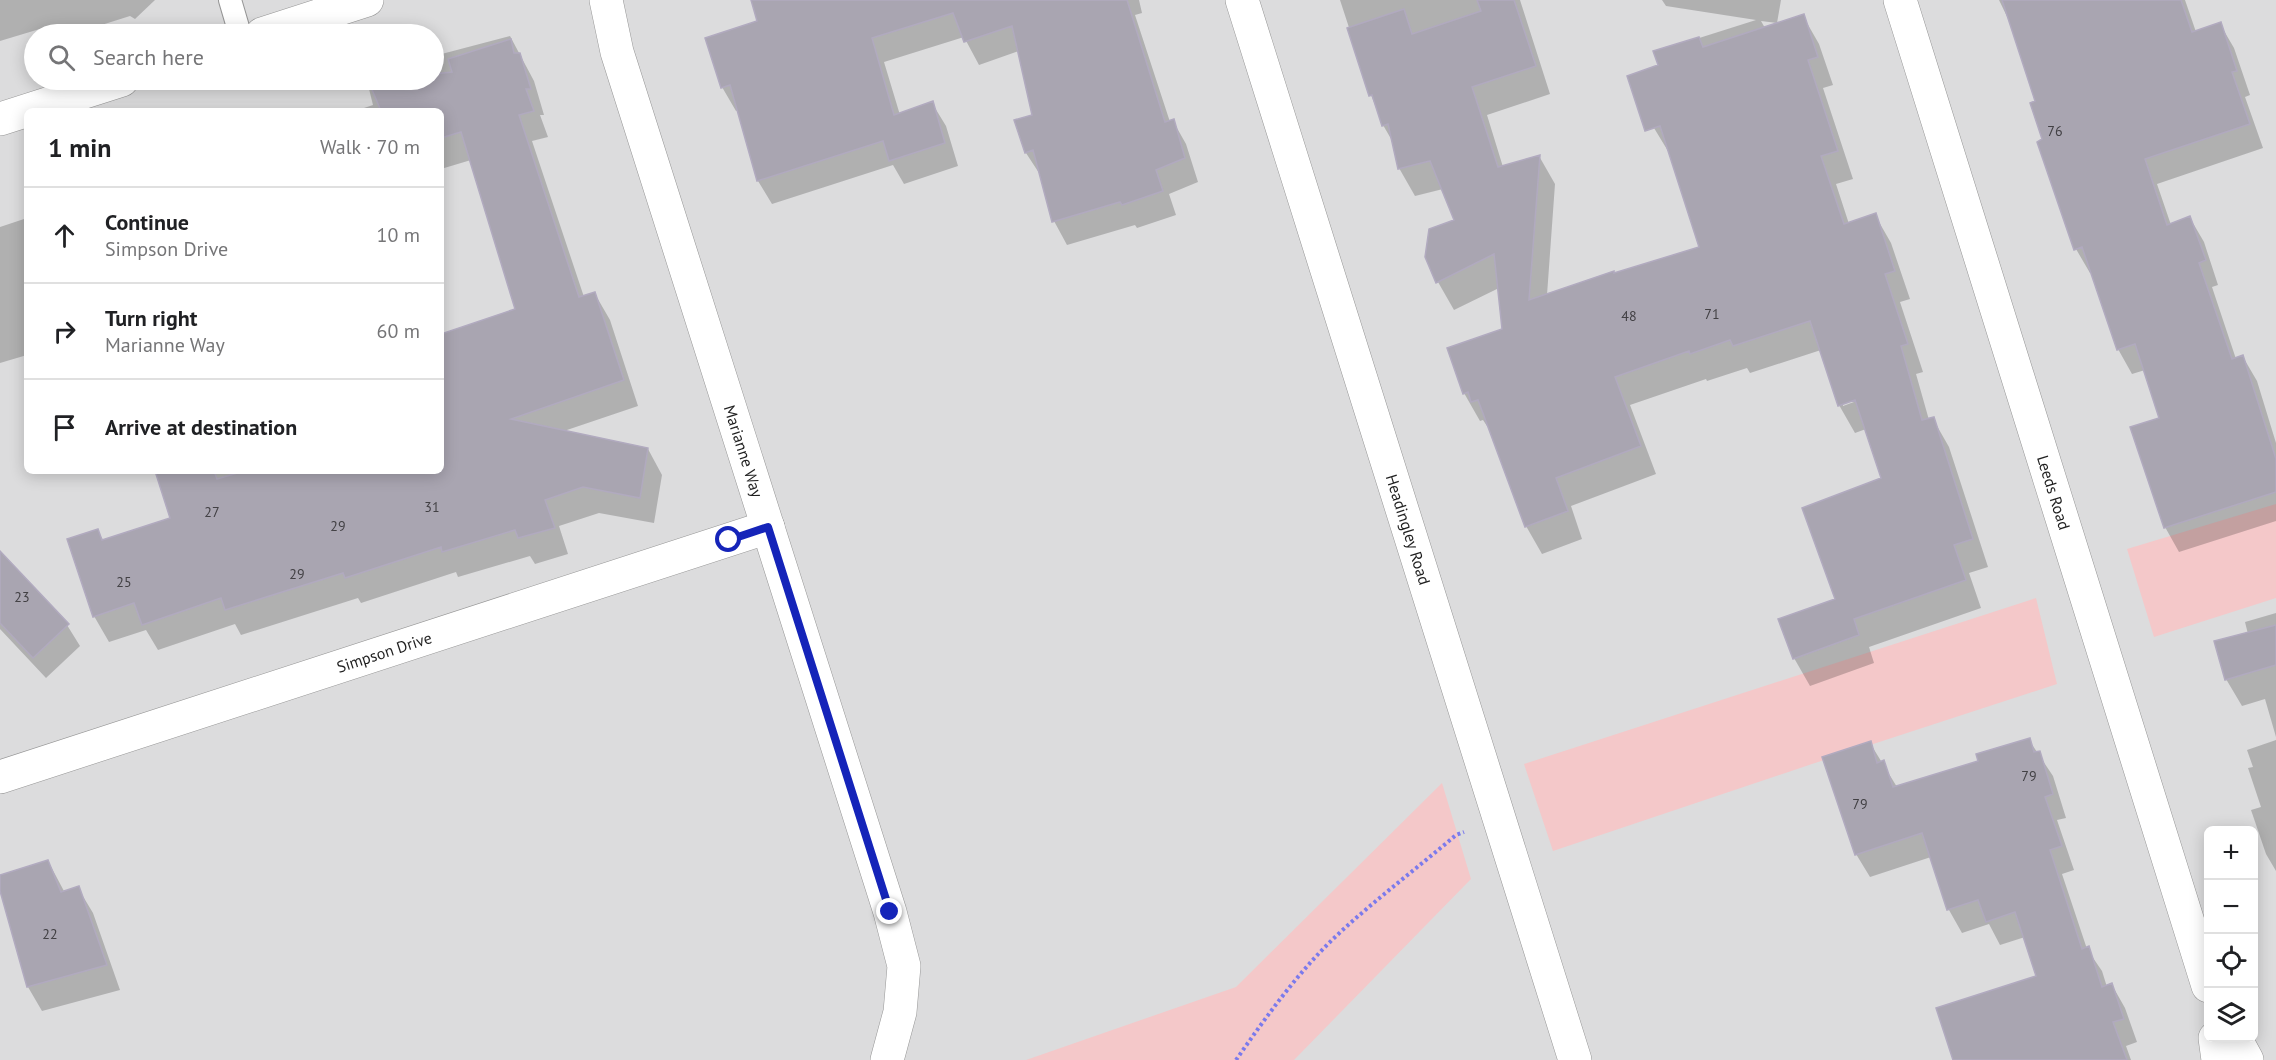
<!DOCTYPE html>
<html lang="en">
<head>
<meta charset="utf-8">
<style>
	:root { --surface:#fff; --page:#f6f6f6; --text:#202124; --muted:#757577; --line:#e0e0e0 }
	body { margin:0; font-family:"PT Sans",sans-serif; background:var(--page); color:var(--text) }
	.controls { position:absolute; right:18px; bottom:18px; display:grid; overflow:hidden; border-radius:9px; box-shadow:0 3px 15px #0003 }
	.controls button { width:54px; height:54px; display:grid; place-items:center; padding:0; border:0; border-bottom:2px solid var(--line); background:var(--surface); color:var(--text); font:30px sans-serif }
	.stop { position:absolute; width:18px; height:18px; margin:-14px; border:4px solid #1524b9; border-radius:50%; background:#fff }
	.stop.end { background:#1524b9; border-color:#fff; box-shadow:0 2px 6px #0008 }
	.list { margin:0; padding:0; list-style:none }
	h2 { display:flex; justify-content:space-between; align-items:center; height:78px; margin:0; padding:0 24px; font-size:26px }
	h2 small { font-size:20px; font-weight:400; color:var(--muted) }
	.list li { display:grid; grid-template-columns:39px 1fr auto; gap:18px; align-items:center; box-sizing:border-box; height:96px; padding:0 24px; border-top:2px solid var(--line) }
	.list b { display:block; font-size:22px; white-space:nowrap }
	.list p { margin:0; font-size:20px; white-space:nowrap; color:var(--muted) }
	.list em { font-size:20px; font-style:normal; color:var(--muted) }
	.icon { flex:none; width:33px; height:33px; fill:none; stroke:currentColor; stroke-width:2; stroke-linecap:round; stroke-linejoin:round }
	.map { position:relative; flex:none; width:2276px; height:1060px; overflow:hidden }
	.search { position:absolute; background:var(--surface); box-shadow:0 3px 15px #0003; left:24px; top:24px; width:420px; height:66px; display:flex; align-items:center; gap:15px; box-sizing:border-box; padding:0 21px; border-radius:33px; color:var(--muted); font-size:22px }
	.panel { position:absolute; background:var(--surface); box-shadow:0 3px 15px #0003; left:24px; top:108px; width:420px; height:366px; border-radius:9px }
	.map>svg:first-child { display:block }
	.residential { fill:#dcdcdd; fill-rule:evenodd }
	.park { fill:#f4c8c9 }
	.shadow { fill:#0003; fill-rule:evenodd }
	.building { fill:#a9a5b1; stroke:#b1aabf; stroke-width:1.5 }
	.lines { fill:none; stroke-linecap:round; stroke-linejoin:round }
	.lane-casing { stroke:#969696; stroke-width:24 }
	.street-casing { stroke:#969696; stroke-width:34 }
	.path { stroke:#7b7aec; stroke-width:4; stroke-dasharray:3 3; stroke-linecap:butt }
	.lane { stroke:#fff; stroke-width:22 }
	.street { stroke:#fff; stroke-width:33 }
	.route { stroke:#1524b9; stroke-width:8 }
	.labels { text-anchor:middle; stroke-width:5; stroke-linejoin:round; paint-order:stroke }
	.number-label { font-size:14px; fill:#424044 }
	.street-label { font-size:16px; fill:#1f1f1f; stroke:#fff }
</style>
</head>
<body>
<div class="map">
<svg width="2276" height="1060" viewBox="0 0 2276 1060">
	<rect width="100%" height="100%" fill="#ebe6ef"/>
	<path class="residential" d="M 0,0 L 2276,0 L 2276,1060 L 0,1060 ZM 34,34 L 434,34 L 434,80 L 34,80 ZM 27,111 L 441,111 L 441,471 L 27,471 ZM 2208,830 L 2254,830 L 2254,1038 L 2208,1038 Z"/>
	<path class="park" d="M 2276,504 L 2276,598 L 2154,637 L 2127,549 Z
		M 2036,598 L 2057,684 L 1812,764 L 1553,851 L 1524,764 Z
		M 1442,783 L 1471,879 L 1294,1060 L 1026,1060 L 1236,987 Z"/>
	<path class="shadow" d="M 0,0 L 155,0 L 135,19 L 130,16 L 73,34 L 58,34 L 53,25 L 0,41 Z
		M 753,0 L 1139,0 L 1142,13 L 1135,15 L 1170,122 L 1173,121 L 1186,144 L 1198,182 L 1169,194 L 1176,215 L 1137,228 L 1135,225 L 1067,245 L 1054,221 L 1041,176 L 1026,153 L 1034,116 L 1019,51 L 979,65 L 964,37 L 884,62 L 900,115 L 932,103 L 946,126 L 958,166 L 904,184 L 893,165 L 772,204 L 758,181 L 738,110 L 736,111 L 722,87 L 759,21 Z
		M 1340,0 L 1520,0 L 1550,94 L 1487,115 L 1503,167 L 1539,156 L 1555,184 L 1547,295 L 1701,248 L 1671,156 L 1654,128 L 1660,66 L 1655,52 L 1756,20 L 1666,6 L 1662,0 L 1781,0 L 1777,23 L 1761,21 L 1765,28 L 1803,16 L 1819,44 L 1833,85 L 1823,88 L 1853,179 L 1836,184 L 1849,224 L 1875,215 L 1891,243 L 1910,299 L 1900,302 L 1923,372 L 1916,374 L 1929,420 L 1933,419 L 1949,447 L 1988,567 L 1969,573 L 1981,608 L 1869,647 L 1874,663 L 1810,686 L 1794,658 L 1837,600 L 1883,478 L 1866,429 L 1855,433 L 1839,405 L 1821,350 L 1750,373 L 1747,368 L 1707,381 L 1706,379 L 1630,405 L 1656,474 L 1571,506 L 1582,539 L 1542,554 L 1526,526 L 1491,429 L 1489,429 L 1483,420 L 1480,421 L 1464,393 L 1449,349 L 1503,330 L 1499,288 L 1454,310 L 1438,282 L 1427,256 L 1456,221 L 1443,189 L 1415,196 L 1399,168 L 1394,144 L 1383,125 L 1371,95 ZM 1861,396 L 1862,399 L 1843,406 L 1843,403 Z
		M 1999,0 L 2185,0 L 2196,32 L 2220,24 L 2234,48 L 2250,95 L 2245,97 L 2263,148 L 2157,184 L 2171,225 L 2190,218 L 2204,242 L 2218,285 L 2212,287 L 2236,359 L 2243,357 L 2257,381 L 2276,443 L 2276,521 L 2179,552 L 2165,527 L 2161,419 L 2145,370 L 2132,374 L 2118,349 L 2092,273 L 2090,273 L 2076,249 L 2044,140 L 2036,102 L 2013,29 Z
		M 510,36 L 534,81 L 544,115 L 540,115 L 548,137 L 532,141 L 584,297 L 595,294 L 610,320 L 638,406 L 564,431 L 648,449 L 662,475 L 654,523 L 599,513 L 559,526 L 568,554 L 535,564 L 530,556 L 458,577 L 456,572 L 361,603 L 358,598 L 241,635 L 235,624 L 158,650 L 146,630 L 109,642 L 94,616 L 97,531 L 104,541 L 172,519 L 157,471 L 441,471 L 441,359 L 517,310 L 471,160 L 441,169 L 441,111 L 355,111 L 373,105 L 367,81 L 434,80 L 434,56 Z
		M 27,218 L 27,355 L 0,363 L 0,227 Z
		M 0,574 L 67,625 L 80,646 L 46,678 L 0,629 Z
		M 2276,613 L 2276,737 L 2265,699 L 2242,706 L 2226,679 L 2248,634 L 2245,622 Z
		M 2029,740 L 2053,776 L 2066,818 L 2057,820 L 2074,870 L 2062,874 L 2087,949 L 2102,971 L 2107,987 L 2112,985 L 2125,1008 L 2137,1042 L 2126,1046 L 2131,1060 L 1955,1060 L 2038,977 L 2025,937 L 2000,945 L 1989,924 L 1962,933 L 1949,910 L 1931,857 L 1870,877 L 1856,854 L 1870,743 L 1897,787 L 1980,762 Z
		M 2276,740 L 2276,871 L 2266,854 L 2251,810 L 2261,807 L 2248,768 L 2253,767 L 2247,750 Z
		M 48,861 L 65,893 L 78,888 L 93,913 L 120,990 L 42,1011 L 28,987 L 0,885 L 0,877 Z"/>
	<path class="building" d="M 751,0 L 1127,0 L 1165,122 L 1174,119 L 1185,158 L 1156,170 L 1163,191 L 1122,205 L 1120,202 L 1052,222 L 1033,150 L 1025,153 L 1014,120 L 1032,115 L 1012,26 L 964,42 L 953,13 L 872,38 L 894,115 L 933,101 L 945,143 L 889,161 L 883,141 L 757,181 L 730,85 L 721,88 L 705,38 L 757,21 Z
		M 1477,0 L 1514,0 L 1536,66 L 1472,87 L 1498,167 L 1540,155 L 1529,300 L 1614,271 L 1614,273 L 1699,247 L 1660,126 L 1645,131 L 1627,76 L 1658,65 L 1653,51 L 1699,37 L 1703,47 L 1804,14 L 1818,57 L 1808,60 L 1838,151 L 1821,156 L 1844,224 L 1876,213 L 1895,271 L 1885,274 L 1908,344 L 1901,346 L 1922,420 L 1934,417 L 1973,539 L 1954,545 L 1966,580 L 1854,619 L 1859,635 L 1793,659 L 1778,619 L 1835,599 L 1802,508 L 1881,478 L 1855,400 L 1838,406 L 1810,321 L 1733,346 L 1730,340 L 1690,354 L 1689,351 L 1615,377 L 1641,446 L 1556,478 L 1568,511 L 1525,527 L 1478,400 L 1471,402 L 1468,392 L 1463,394 L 1447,348 L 1502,329 L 1494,254 L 1436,283 L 1425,257 L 1429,229 L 1454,220 L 1430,161 L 1398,169 L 1388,124 L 1382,126 L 1372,95 L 1369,96 L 1347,28 L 1404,9 L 1412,34 L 1481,11 Z
		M 2002,0 L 2181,0 L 2192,32 L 2221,22 L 2237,71 L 2232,72 L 2250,124 L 2145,159 L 2167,225 L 2190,216 L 2206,260 L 2199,263 L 2232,359 L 2243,355 L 2276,459 L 2276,492 L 2164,528 L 2130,427 L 2159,418 L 2135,344 L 2117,350 L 2082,247 L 2074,250 L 2037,142 L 2042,139 L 2030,103 L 2035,101 Z
		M 511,39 L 514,53 L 520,53 L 531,89 L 526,89 L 534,111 L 519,115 L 579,297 L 595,292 L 624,380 L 511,419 L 648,448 L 640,498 L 583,487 L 545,500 L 555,528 L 518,538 L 515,530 L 442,552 L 441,547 L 345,578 L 343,573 L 225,610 L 221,598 L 142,625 L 134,603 L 93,617 L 67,539 L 98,529 L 102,540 L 170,518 L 155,471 L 214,471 L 217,479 L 244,471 L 441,471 L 441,334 L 515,309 L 461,132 L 441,138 L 441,111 L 381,111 L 368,80 L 434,80 L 434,74 L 452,72 L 448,59 Z
		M 0,551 L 69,624 L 33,658 L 0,623 Z
		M 2276,625 L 2276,665 L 2225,680 L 2214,641 Z
		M 2030,738 L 2034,752 L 2040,751 L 2053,794 L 2045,797 L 2062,846 L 2050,850 L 2082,949 L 2089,946 L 2102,987 L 2112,983 L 2124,1019 L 2113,1022 L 2127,1060 L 1953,1060 L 1936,1008 L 2036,976 L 2015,912 L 1986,922 L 1978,900 L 1947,910 L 1922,833 L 1855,855 L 1822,757 L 1871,741 L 1877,763 L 1884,760 L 1893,787 L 1978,761 L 1976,754 Z
		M 48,860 L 61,892 L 79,886 L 107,965 L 27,987 L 0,891 L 0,875 Z"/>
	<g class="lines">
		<g class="lane-casing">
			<path id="lane" d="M 230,0 L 240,34"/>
		</g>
		<g class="street-casing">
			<g id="street">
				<path id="s1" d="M 606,0 L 617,52 L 890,912 L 904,966 L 900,1012 L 887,1060"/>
				<path id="s2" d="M 1242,0 L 1575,1060"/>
				<path id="s3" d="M 1900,0 L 2208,986"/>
				<path d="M 262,34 L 367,0"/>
				<path d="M 0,119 L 122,80"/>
				<path id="s4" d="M 0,777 L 768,527"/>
				<path d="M 2215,1038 L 2218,1060"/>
				<path d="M 2235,1038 L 2247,1060"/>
			</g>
		</g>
		<path class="path" d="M 1236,1060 C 1266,1017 1296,975 1333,939 C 1372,902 1415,870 1456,835 L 1464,832"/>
		<use href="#lane" class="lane"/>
		<use href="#street" class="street"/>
	</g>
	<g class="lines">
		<path class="route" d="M 729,540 L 768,527 L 890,912"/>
	</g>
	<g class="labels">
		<g class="number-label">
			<text x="2055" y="136">76</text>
			<text x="1712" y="319">71</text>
			<text x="1629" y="321">48</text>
			<text x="432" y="512">31</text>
			<text x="212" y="517">27</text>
			<text x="338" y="531">29</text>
			<text x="297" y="579">29</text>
			<text x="124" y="587">25</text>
			<text x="22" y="602">23</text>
			<text x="2029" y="781">79</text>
			<text x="1860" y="809">79</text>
			<text x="50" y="939">22</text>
		</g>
		<g class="street-label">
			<text dy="6" stroke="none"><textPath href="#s1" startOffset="472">Marianne Way</textPath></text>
			<text dy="6" stroke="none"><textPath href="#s3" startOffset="516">Leeds Road</textPath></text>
			<text dy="6" stroke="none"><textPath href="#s2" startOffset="555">Headingley Road</textPath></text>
			<text dy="6" stroke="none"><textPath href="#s4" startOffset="404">Simpson Drive</textPath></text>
		</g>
	</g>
</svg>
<div class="controls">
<button>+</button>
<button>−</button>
<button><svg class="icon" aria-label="locate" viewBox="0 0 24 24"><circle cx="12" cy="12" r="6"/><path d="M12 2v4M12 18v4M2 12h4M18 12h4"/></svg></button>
<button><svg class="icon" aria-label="layers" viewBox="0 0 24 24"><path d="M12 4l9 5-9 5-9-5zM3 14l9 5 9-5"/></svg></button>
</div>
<div class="stop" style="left:729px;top:540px"></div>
<div class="stop end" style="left:890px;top:912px"></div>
<div class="search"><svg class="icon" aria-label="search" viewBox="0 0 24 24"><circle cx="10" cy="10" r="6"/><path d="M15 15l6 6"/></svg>Search here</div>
<section class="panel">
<h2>1 min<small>Walk · 70 m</small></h2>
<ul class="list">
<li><svg class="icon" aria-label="ahead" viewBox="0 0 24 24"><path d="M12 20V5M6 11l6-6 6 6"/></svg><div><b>Continue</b><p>Simpson Drive</p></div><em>10 m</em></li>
<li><svg class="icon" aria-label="right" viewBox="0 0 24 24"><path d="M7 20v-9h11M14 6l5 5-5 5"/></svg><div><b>Turn right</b><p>Marianne Way</p></div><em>60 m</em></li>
<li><svg class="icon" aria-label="arrive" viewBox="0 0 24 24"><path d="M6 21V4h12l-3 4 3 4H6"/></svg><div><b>Arrive at destination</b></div></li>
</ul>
</section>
</div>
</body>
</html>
